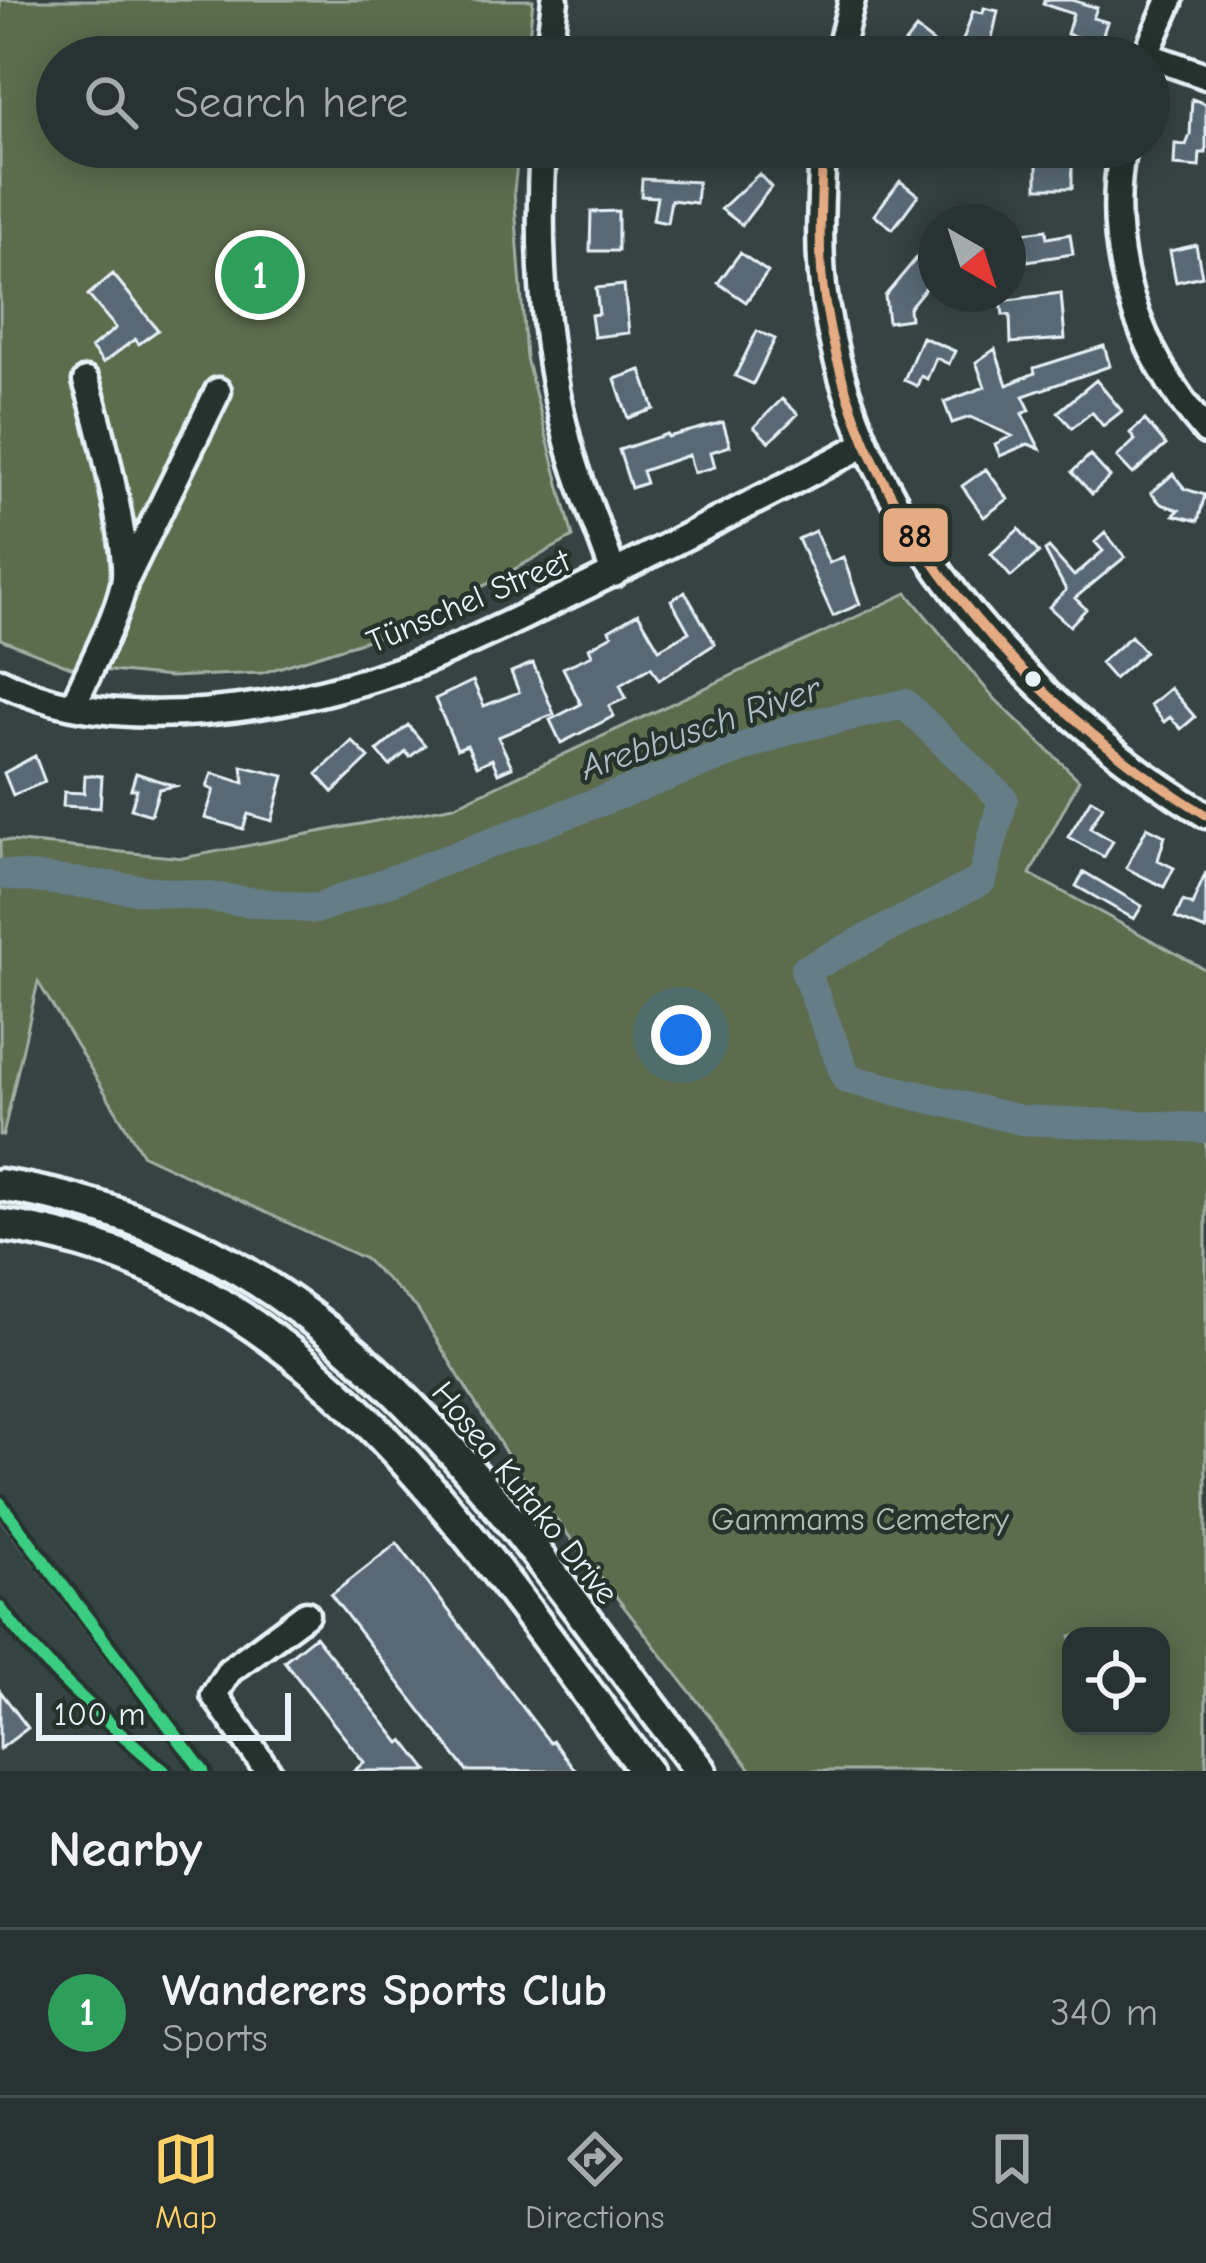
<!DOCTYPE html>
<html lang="en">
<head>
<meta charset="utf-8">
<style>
	:root { --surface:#283232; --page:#303a3a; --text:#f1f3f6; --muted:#a5aaac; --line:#444d4d; --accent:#ffd166 }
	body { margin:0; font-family:"Comic Neue",sans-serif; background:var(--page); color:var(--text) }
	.controls { position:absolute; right:36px; bottom:36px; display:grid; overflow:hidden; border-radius:24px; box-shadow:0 6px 30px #0003 }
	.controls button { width:108px; height:108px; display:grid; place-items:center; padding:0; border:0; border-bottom:3px solid var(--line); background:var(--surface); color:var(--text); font:60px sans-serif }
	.compass { position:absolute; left:918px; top:204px; width:108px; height:108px; border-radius:50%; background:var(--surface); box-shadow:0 6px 30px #0003; rotate:141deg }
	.scale { position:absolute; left:36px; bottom:30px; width:255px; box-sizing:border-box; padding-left:12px; border:6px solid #e8f1f8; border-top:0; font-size:33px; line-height:42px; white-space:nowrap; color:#e8f1f8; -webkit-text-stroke:9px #26332d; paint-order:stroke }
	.you { position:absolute; left:681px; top:1035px; width:42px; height:42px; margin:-30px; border:9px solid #fff; border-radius:50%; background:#1a73e8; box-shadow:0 0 0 18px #1a73e833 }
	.badge { display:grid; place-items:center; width:78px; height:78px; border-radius:50%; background:var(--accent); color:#fff; font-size:39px; font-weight:700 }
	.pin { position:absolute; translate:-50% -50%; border:6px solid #fff; box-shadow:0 3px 12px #0006 }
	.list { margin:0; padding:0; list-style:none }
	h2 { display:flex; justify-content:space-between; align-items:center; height:156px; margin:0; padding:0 48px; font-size:51px }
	h2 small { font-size:39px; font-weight:400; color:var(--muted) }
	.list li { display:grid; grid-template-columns:78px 1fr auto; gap:36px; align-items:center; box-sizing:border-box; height:168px; padding:0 48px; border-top:3px solid var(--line) }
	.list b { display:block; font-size:45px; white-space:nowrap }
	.list p { margin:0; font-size:39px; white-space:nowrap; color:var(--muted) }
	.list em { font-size:39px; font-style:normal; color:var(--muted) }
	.icon { flex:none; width:66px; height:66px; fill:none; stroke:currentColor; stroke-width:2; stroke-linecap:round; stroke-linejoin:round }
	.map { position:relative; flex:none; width:1206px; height:1771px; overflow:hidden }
	.search { position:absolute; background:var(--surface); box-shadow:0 6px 30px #0003; left:36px; right:36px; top:36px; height:132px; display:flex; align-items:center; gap:30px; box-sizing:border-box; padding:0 42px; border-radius:66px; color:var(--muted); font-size:45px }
	.sheet { height:324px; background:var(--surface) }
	nav { display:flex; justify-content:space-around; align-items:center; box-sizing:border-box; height:168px; border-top:3px solid var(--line); background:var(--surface); font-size:33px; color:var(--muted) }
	nav a { display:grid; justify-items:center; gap:6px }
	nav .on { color:var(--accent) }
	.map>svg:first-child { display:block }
	.green { fill:#5c6c4e; stroke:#a2aea3; stroke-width:3; fill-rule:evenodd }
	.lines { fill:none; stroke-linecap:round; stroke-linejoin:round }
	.river { stroke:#657d87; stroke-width:30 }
	.building { fill:#586975; stroke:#e8f1f8; stroke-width:3 }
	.minor-casing { stroke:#e8f1f8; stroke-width:33 }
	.major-casing { stroke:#e8f1f8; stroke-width:39 }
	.minor { stroke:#26332d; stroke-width:24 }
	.major { stroke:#26332d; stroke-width:30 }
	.rail { stroke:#e8f1f8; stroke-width:4.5 }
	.bus-1-casing { stroke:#26332d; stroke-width:18 }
	.bus-1 { stroke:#e5ac83; stroke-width:9 }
	.rail-1-casing { stroke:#26332d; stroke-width:21 }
	.rail-1 { stroke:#3ace82; stroke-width:12 }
	.bus-dot { fill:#e8f1f8; stroke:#26332d; stroke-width:4.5 }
	.labels { text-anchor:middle; stroke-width:9; stroke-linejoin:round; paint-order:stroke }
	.street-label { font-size:33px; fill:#e8f1f8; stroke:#26332d }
	.park-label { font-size:33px; fill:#b0bcb4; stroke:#26332d }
	.water-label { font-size:36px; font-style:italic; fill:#adbdc5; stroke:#26332d }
	.line-badge { stroke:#26332d; stroke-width:4.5 }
	.pale-badge-label { font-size:33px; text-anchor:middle; font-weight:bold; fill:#111 }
</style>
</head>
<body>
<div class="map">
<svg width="1206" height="1771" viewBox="0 0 1206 1771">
	<rect width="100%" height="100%" fill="#354343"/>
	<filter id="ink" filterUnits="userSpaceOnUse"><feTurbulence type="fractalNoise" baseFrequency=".00833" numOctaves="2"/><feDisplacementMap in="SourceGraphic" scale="24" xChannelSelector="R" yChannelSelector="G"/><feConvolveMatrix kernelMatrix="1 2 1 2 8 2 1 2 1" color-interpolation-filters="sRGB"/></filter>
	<g filter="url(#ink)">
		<path class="green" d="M 0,0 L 533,0 L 527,57 L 57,57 L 57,147 L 519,147 L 514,191 L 526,358 L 573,537 L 409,627 L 262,673 L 170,677 L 71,667 L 0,639 Z
			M 907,593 L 992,696 L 1079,780 L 1030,874 L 1206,970 L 1206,1771 L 752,1771 L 512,1463 L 417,1308 L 365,1259 L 143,1155 L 38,982 L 3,1135 L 0,1135 L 0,840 L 183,858 L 454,806 ZM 1071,1636 L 1161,1636 L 1161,1726 L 1071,1726 Z"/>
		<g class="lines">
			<path class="river" d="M 0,874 L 316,909 L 794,728 L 905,704 L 1003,799 L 982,880 L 805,970 L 847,1079 L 1021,1120 L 1206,1128"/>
		</g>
		<path class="building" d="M 1044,0 L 1072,0 L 1097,8 L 1093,18 L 1107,22 L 1100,44 L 1067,34 L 1073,14 L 1043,4 Z
			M 984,8 L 998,11 L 991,43 L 1025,53 L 1025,57 L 957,57 L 973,11 L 983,13 Z
			M 916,29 L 952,57 L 894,57 Z
			M 1192,99 L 1206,104 L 1206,153 L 1200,153 L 1199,167 L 1174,165 L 1175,144 L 1186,145 L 1190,135 Z
			M 1037,158 L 1072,158 L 1072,188 L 1037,188 Z
			M 759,174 L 771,187 L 742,225 L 721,209 Z
			M 642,179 L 698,182 L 696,203 L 671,200 L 667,223 L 653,220 L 657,197 L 641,196 Z
			M 900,181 L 918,195 L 893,229 L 874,215 Z
			M 618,211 L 618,251 L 590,251 L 591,212 Z
			M 1046,230 L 1047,238 L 1070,234 L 1073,254 L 1027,261 L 1023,233 Z
			M 1196,245 L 1202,276 L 1176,282 L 1170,251 Z
			M 740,253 L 768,272 L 746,302 L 718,283 Z
			M 919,255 L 936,268 L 936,275 L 909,308 L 910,319 L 888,322 L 885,296 Z
			M 113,274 L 158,330 L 139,344 L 135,339 L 103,363 L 91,348 L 116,328 L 88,295 Z
			M 624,285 L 629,333 L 594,337 L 591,315 L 599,314 L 596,288 Z
			M 1061,293 L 1065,339 L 1011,343 L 1010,315 L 1003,315 L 1001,301 Z
			M 757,331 L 775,339 L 753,384 L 735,376 Z
			M 922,337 L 955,351 L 949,364 L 936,358 L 927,379 L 921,376 L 917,386 L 904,380 Z
			M 1104,346 L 1110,366 L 1023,396 L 1030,410 L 1022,414 L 1040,449 L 1028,444 L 1000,456 L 995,444 L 1012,436 L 970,417 L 952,423 L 944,402 L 985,387 L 976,362 L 995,349 L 1007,385 L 1035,373 L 1034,368 Z
			M 641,370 L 654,409 L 628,418 L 615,379 Z
			M 1096,380 L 1122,411 L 1103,426 L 1092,412 L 1072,428 L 1058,412 Z
			M 782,399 L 798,414 L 769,442 L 754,427 Z
			M 1145,420 L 1166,445 L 1133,474 L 1117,457 L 1135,440 L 1130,433 Z
			M 723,422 L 730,446 L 711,452 L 715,467 L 694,473 L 689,455 L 642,471 L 646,483 L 631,488 L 619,450 L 667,434 L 668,437 Z
			M 1090,455 L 1110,477 L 1092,494 L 1072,472 Z
			M 986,469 L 1008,499 L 984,517 L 962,486 Z
			M 1173,474 L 1185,489 L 1205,495 L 1198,521 L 1174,515 L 1179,510 L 1161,504 L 1151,493 Z
			M 1019,529 L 1039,553 L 1011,577 L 991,554 Z
			M 815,531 L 829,563 L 843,557 L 860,604 L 833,616 L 798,539 Z
			M 1105,533 L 1125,557 L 1075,598 L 1086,609 L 1070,626 L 1049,607 L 1066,590 L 1045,551 L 1049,548 L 1074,576 L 1103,551 L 1095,542 Z
			M 685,592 L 715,644 L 659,680 L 651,667 L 620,685 L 626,698 L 609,706 L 614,716 L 561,743 L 550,720 L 581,704 L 563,668 L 592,655 L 589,648 L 612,635 L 609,630 L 638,613 L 659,649 L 689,632 L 671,600 Z
			M 1131,636 L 1145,652 L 1114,679 L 1100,663 Z
			M 533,663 L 554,714 L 498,737 L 512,767 L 498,773 L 492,759 L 477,766 L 467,745 L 457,749 L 435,699 L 473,681 L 484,706 L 519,692 L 511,672 Z
			M 1170,688 L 1195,717 L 1181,729 L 1170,717 L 1164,722 L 1150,705 Z
			M 408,725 L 425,745 L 410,757 L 406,752 L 390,766 L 377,751 Z
			M 352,741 L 369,758 L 333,792 L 317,774 Z
			M 35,756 L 45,782 L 13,795 L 4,773 Z
			M 242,766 L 284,776 L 272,821 L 248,814 L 243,829 L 205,818 L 214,790 L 207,787 L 212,773 L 244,783 Z
			M 136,773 L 175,786 L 159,789 L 151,815 L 131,809 L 137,789 L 131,789 Z
			M 85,775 L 102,776 L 100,808 L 63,806 L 64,792 L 84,793 Z
			M 1091,799 L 1103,806 L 1090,828 L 1113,841 L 1104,857 L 1068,837 Z
			M 1147,827 L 1165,836 L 1158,860 L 1174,868 L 1164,887 L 1126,868 Z
			M 1084,872 L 1142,906 L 1134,919 L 1076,886 Z
			M 1206,872 L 1206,930 L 1175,918 L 1183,901 L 1192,905 Z
			M 397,1543 L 550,1743 L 553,1741 L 576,1771 L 467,1771 L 331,1595 Z
			M 315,1636 L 400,1743 L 404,1740 L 428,1771 L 354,1771 L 364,1762 L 284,1661 Z
			M 0,1691 L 28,1728 L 0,1749 Z"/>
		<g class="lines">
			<g class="minor-casing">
				<path id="minor" d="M 1146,55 L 1206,76
					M 548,57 L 555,0
					M 838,57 L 852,0
					M 1145,57 L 1170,0
					M 543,147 C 537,244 543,348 568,442 C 580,487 599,530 614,574
					M 823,147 C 821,199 817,251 825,302 C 859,521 1023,703 1206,815
					M 1123,147 C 1103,252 1137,351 1206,431
					M 127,577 L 218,391
					M 0,681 C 117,741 292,708 411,666 C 457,649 501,627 545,606 C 653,555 758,500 864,445
					M 73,706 C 89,669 115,623 124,584 C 131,553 98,415 86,381
					M 268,1771 L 214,1695 L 229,1671 L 306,1614"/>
			</g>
			<g class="major-casing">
				<path id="major" d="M 0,1185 C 350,1239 502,1517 701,1771
					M 0,1225 C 310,1267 473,1544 646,1771"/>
			</g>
			<use href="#minor" class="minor"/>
			<use href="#major" class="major"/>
			<path class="rail" d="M 0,1517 L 193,1771
				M 0,1608 C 46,1671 106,1720 164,1771"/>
			<g class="bus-1-casing">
				<path id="bus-1" d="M 823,147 C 821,199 817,251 825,302 C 859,521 1023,703 1206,815"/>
			</g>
			<use href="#bus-1" class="bus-1"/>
			<g class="rail-1-casing">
				<path id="rail-1" d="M 0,1503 L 203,1771
					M 0,1608 C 46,1671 106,1720 164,1771"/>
			</g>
			<use href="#rail-1" class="rail-1"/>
		</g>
	</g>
	<circle class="bus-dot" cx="1033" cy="679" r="10"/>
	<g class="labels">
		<g class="street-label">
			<text transform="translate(468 600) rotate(-23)" y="12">Tünschel Street</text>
			<text transform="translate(526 1492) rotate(51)" y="12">Hosea Kutako Drive</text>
		</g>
		<g class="park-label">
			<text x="860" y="1530">Gammams Cemetery</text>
		</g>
		<g class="water-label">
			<text transform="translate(700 727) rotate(-19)" y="13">Arebbusch River</text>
		</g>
	</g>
	<rect class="line-badge" x="881" y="506" width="69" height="58" rx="12" fill="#e5ac83"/>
	<g class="pale-badge-label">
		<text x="915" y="547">88</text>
	</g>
</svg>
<div class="controls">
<button><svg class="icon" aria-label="locate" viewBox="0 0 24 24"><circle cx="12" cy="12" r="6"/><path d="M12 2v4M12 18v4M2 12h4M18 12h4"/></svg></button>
</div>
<svg class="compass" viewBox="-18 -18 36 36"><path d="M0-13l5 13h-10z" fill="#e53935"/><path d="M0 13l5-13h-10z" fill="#a5aaac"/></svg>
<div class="scale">100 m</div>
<div class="you"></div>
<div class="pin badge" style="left:260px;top:275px;background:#2e9e5b">1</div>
<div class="search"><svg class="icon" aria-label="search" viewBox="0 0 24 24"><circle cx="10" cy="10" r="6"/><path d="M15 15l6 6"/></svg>Search here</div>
</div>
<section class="sheet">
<h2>Nearby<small></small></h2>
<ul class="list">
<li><span class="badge" style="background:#2e9e5b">1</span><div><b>Wanderers Sports Club</b><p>Sports</p></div><em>340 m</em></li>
</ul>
</section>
<nav>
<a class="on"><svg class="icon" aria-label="map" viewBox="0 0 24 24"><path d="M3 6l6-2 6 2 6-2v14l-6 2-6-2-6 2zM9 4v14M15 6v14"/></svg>Map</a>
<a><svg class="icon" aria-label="directions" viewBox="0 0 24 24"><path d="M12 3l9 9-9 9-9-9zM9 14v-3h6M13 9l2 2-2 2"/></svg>Directions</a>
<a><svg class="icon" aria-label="saved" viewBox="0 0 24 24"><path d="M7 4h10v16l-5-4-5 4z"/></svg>Saved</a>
</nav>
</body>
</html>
